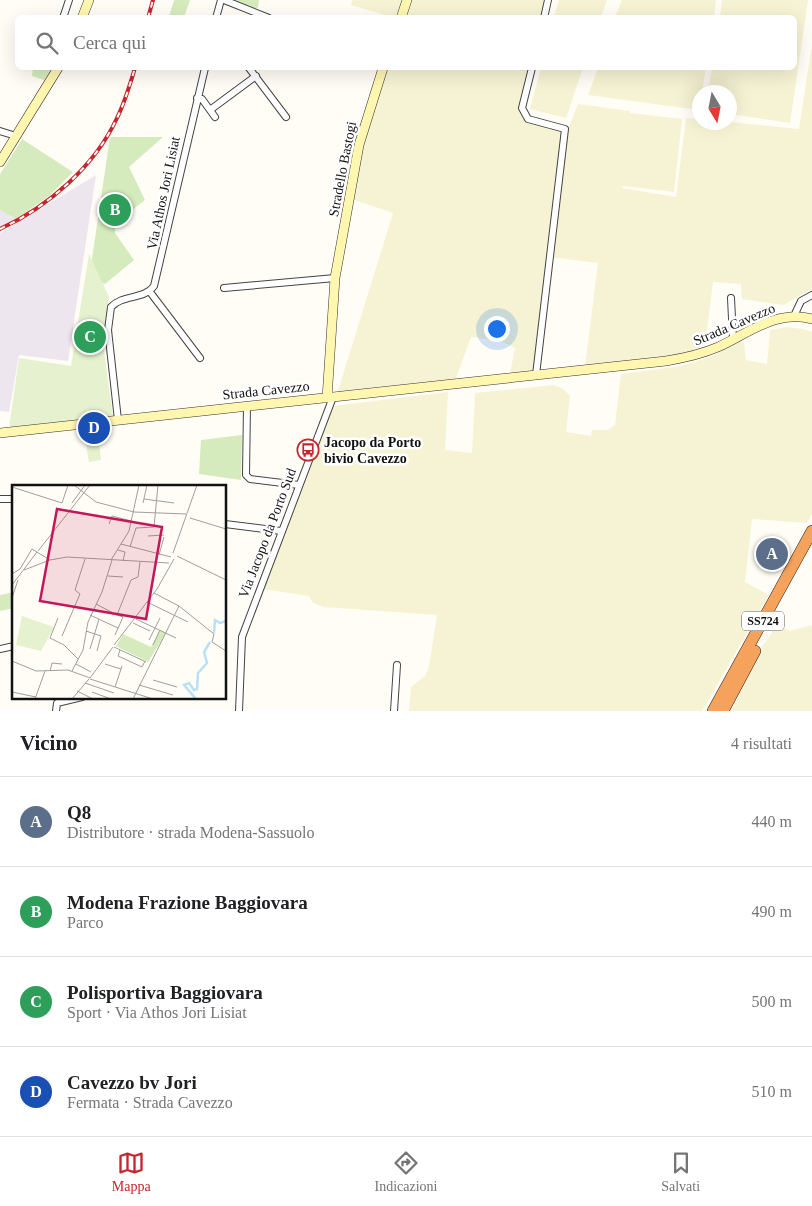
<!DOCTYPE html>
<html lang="it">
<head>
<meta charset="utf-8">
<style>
	:root { --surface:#fff; --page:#f6f6f6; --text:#202124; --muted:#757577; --line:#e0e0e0; --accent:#c4262e }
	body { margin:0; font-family:"Times New Roman",serif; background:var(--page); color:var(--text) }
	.compass { position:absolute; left:692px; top:85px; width:45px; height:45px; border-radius:50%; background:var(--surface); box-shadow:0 5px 20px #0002; rotate:170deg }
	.you { position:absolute; left:496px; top:328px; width:18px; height:18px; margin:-12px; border:4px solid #fff; border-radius:50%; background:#1a73e8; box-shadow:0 0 0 8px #1a73e833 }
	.badge { display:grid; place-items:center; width:32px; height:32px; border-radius:50%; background:var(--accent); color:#fff; font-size:16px; font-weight:700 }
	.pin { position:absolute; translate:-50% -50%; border:2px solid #fff; box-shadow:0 1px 5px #0006 }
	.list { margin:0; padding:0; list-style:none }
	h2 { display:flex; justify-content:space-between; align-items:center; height:65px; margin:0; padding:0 20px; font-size:21px }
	h2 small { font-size:16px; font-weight:400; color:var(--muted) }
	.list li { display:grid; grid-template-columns:32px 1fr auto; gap:15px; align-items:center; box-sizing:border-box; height:90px; padding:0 20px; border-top:1px solid var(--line) }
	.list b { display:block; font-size:19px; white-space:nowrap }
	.list p { margin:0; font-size:16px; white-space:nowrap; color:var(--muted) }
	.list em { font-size:16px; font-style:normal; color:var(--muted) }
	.icon { flex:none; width:28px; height:28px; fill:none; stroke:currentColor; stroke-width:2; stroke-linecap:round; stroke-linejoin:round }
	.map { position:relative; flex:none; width:812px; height:711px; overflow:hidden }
	.search { position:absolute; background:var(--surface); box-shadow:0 5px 20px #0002; left:15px; right:15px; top:15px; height:55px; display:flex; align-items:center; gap:12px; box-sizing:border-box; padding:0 18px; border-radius:8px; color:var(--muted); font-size:19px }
	.sheet { height:425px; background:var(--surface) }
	nav { display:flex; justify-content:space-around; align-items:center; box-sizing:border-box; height:70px; border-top:1px solid var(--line); background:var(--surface); font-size:14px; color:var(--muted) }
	nav a { display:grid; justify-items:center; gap:2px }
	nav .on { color:var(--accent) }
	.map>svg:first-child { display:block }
	.industrial { fill:#eee6ef }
	.farmland { fill:#f6f3d4 }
	.green { fill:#d5ebbd }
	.pitch { fill:#e6f2cf }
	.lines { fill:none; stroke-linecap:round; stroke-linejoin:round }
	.street-casing { stroke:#444; stroke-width:8 }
	.secondary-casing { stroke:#333; stroke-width:10 }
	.highway-casing { stroke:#222; stroke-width:12 }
	.street { stroke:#fff; stroke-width:6 }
	.secondary { stroke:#fff6b0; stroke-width:9 }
	.highway { stroke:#f5a25d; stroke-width:11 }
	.rail-casing { stroke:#c4262e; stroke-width:4 }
	.rail { stroke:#fff; stroke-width:2; stroke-dasharray:5.5; stroke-linecap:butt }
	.labels { text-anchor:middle; stroke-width:5; stroke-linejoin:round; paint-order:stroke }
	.shield { fill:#fff; stroke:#585858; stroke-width:1 }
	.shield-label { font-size:12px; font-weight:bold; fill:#111 }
	.street-label { font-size:14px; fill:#111; stroke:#fff }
	.poi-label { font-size:14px; font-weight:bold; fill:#111; stroke:#fff; text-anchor:start }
	.inset-river { fill:none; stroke:#b9e0f7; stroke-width:2.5 }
	.inset-road { fill:none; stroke:#a09f9a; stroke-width:1 }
	.view { fill:#c2185b; fill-opacity:0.15; stroke:#c2185b; stroke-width:2.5 }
	.inset-edge { fill:none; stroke:#111; stroke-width:2.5 }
</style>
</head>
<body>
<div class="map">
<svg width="812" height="711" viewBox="0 0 812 711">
	<rect width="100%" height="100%" fill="#fffdf5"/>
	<path class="industrial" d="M 96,175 L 68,361 L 19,355 L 9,412 L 0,411 L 0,233 Z
		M 0,210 L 16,219 L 0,227 Z"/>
	<path class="farmland" d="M 352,0 L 552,0 L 547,18 L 392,17 L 351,5 Z
		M 559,0 L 607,0 L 601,17 L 554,17 Z
		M 622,0 L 716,0 L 714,17 L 615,17 Z
		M 722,0 L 808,0 L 790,123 L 730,114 L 730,92 L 708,92 L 712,68 L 794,68 L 794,18 L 720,17 Z
		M 812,44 L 812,289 L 783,305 L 742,299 L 741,284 L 713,282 L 705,345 L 685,354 L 585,367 L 598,263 L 549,257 L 535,372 L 510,373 L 515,348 L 501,341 L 471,337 L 455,381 L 337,394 L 393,213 L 352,199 L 363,137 L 386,68 L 535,68 L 524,111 L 534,120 L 568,129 L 578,104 L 630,111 L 630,113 L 682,119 L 674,192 L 623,186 L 622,188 L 676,197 L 686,118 L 699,119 L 700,122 L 730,122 L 799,129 Z
		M 541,68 L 583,68 L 566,118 L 530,109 Z
		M 598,68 L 706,68 L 702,92 L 700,92 L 699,110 L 588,95 Z
		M 787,327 L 803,329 L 812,332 L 812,514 L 807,523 L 752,519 L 745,582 L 769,595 L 702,711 L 409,711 L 411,687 L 425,676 L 429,667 L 437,615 L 324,607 L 313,603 L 309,596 L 263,589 L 333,406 L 448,392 L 445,450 L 472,453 L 475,393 L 554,385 L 562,388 L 570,396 L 566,432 L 591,436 L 592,430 L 608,430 L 615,425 L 621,374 L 681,366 L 710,357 L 741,341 L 744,342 L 746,360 L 767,364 L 770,330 Z
		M 777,624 L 790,631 L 812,625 L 812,711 L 732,711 L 759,649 L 768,639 Z"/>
	<path class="green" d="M 174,0 L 190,0 L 184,17 L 169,17 Z
		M 232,0 L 259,0 L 258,7 L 254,10 Z
		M 33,68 L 52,68 L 44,80 L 32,76 Z
		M 110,137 L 163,137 L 129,167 L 145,200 L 115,223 L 115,233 L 134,260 L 105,284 L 89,279 Z
		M 22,139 L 73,172 L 49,196 L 16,219 L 0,210 L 0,174 Z
		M 242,435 L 241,480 L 199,474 L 201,440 Z
		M 14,592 L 14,608 L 0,611 L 0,595 Z"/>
	<path class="pitch" d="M 89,254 L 109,297 L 103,344 L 113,417 L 9,428 L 19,358 L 71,366 Z
		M 99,443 L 101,460 L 89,462 L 86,445 Z"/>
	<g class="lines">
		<g class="street-casing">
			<path id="street" d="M 224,0 L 269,18
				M 63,18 L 69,0
				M 216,18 L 221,0
				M 544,18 L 548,0
				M 249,68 L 286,117
				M 532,68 L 522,108 L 528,119 L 565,129 L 536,375
				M 197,98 L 202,99 L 215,117
				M 210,110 L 256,76
				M 0,131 L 16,136
				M 224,288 L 335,278
				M 150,292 L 200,358
				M 731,298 L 733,339
				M 794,316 L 801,301 L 812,295
				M 247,406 L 246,475 L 250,479 L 299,485
				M 118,420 L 108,330 L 111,307 C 123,294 144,300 154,286 L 205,68
				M 0,499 L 14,499
				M 225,524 L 281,531
				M 0,649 L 14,646
				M 56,711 L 57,703 L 82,697
				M 239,711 L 242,637 L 333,397
				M 394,711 L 397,665"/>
		</g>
		<g class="secondary-casing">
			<path id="secondary" d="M 82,18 L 89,0
				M 401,18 L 407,0
				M 0,162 L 58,68
				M 327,398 L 335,278 L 359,145 L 383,68
				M 0,433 L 666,361 C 684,358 702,354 718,347 C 749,333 777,309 812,319"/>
		</g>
		<g class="highway-casing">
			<path id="highway" d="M 713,711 L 812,531
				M 723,711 L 755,651"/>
		</g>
		<use href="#street" class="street"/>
		<use href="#secondary" class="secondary"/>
		<use href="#highway" class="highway"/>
		<g class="rail-casing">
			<path id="rail" d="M 148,18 L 153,0
				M 0,229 C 48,207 95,166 117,118 C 125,102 130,84 135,68"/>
		</g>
		<use href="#rail" class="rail"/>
	</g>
	<defs>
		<g id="bus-ring" transform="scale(1.125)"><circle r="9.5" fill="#fff" stroke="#c4262e" stroke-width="1.5"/><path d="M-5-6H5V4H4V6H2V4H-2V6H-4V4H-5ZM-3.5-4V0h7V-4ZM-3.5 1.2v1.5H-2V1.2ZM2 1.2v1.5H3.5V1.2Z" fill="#c4262e"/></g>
	</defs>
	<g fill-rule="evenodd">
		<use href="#bus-ring" x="308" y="450"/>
	</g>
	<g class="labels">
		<rect class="shield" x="742" y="611.5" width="42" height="19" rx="4"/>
		<g class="shield-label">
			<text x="763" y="625">SS724</text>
		</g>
		<g class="street-label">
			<text transform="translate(342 169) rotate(-79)" y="5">Stradello Bastogi</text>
			<text transform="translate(163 193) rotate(-78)" y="5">Via Athos Jori Lisiat</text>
			<text transform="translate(734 324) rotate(-23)" y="5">Strada Cavezzo</text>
			<text transform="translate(266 390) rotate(-6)" y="5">Strada Cavezzo</text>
			<text transform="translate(267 533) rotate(-69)" y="5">Via Jacopo da Porto Sud</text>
		</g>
		<g class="poi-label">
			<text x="324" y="447">Jacopo da Porto<tspan x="324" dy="16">bivio Cavezzo</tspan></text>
		</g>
	</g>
	<g transform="translate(12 485)">
		<rect width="214" height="214" fill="#fffdf5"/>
		<path d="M 148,145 L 154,148 L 136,177 L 104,161 L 111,149 L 139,162 Z" fill="#d5ebbd"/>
		<path d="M 10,131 L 42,142 L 29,166 L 4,160 Z" fill="#e6f2cf"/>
		<path class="inset-river" d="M 202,148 L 203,135 L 208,138 L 214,136M 184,214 L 172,200 L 177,198 L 182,205 L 185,204 L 186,188 L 195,178 L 192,167 L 198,157"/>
		<path class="inset-road" d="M 62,0 L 84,17 L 122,27 L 174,29M 0,2 L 50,18 L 56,0M 132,14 L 162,18M 60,18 L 73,0M 131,18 L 135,0M 178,33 L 214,44M 97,39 L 100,31 L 119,36M 136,51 L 152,50M 109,59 L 159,72M 118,62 L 124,43 L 142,42 L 146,0M 106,65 L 113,67 L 111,76M 26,66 L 78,0M 161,68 L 185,0M 147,70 L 152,52M 165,71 L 214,95M 99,75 L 117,46 L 127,0M 12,85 L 38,75M 0,89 L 8,84 L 20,64 L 38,75 L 55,72 L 157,78M 96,91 L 111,92M 0,100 L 25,67M 142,108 L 167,121 L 202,149 L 200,157 L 214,166M 0,113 L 6,95M 135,117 L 176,137M 84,119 L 105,130 L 119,95 L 126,92 L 128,77M 78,130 L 106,143M 46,133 L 38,153 L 52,160 L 66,174M 124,134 L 164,153M 121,138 L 138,146M 74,146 L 89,151 L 85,166M 103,150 L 111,132 L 105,130M 50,151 L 68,109 L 63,105 L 73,74M 137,155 L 148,133M 102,160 L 145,104 L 162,74M 141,160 L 148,145M 102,162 L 134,177M 78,164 L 87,134M 108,165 L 106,171 L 130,182 L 133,176M 0,176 L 24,186 L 56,185 L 78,193M 64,179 L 79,187M 93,179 L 109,184M 38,186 L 40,178 L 50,179M 60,186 L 71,165 L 76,137 L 90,107 L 100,75M 78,193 L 101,162M 78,194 L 141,214M 141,195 L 165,202M 73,198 L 102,208M 127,200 L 161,210M 103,202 L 110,181M 65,206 L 81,214M 0,207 L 24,212M 80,207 L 99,214M 23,214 L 33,186M 60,214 L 77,194M 121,214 L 167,121"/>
		<path class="view" d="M 45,24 L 150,42 L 134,134 L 28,116 Z"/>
		<rect width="214" height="214" class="inset-edge"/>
	</g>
</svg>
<svg class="compass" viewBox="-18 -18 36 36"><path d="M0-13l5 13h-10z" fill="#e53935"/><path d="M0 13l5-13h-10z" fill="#757577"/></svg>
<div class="you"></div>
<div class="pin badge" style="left:772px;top:554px;background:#5c6f8a">A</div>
<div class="pin badge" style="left:115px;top:210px;background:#2e9e5b">B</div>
<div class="pin badge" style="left:90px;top:337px;background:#2e9e5b">C</div>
<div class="pin badge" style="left:94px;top:428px;background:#1a4fb4">D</div>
<div class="search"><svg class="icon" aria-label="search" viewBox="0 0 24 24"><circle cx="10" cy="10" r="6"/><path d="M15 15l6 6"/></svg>Cerca qui</div>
</div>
<section class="sheet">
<h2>Vicino<small>4 risultati</small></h2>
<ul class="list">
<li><span class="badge" style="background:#5c6f8a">A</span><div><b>Q8</b><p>Distributore · strada Modena-Sassuolo</p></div><em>440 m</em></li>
<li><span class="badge" style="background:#2e9e5b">B</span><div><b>Modena Frazione Baggiovara</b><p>Parco</p></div><em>490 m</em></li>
<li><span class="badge" style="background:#2e9e5b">C</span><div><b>Polisportiva Baggiovara</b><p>Sport · Via Athos Jori Lisiat</p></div><em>500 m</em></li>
<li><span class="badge" style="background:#1a4fb4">D</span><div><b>Cavezzo bv Jori</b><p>Fermata · Strada Cavezzo</p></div><em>510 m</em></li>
</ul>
</section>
<nav>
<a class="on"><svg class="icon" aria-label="map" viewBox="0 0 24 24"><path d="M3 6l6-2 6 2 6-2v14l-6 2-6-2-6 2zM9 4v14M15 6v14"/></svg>Mappa</a>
<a><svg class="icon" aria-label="directions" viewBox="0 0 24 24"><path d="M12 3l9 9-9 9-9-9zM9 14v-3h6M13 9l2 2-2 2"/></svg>Indicazioni</a>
<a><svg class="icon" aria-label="saved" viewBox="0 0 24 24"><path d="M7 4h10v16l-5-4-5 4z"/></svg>Salvati</a>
</nav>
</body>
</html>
